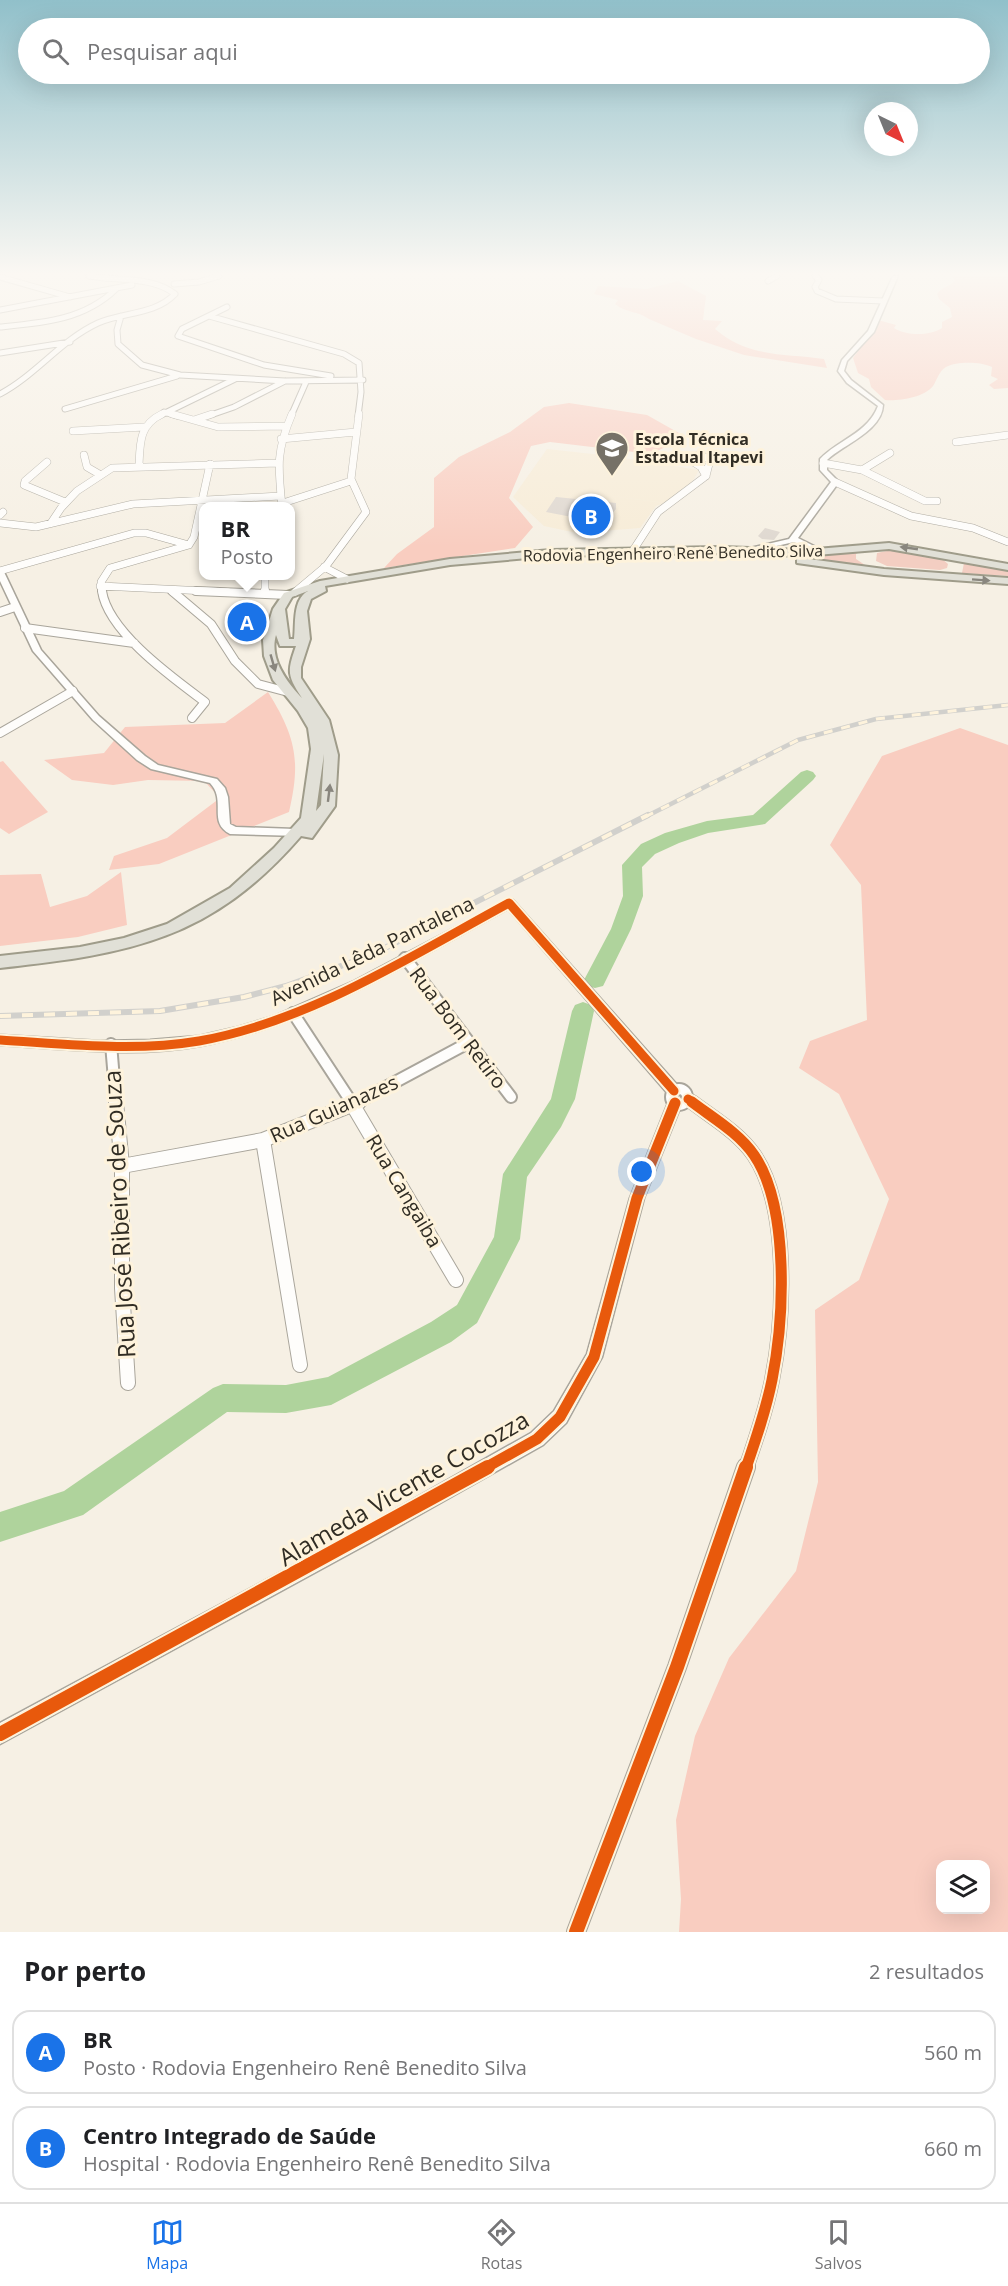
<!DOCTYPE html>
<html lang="pt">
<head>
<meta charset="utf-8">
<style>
	:root { --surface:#fff; --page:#f2f2f2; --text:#202124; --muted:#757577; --line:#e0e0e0; --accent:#1a73e8 }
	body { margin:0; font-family:"Open Sans",sans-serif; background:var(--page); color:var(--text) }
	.controls { position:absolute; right:18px; bottom:18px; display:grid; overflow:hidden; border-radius:12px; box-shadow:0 6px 24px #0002 }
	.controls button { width:54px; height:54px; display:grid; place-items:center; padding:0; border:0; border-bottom:2px solid var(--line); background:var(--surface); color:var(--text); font:30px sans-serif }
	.compass { position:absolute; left:864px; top:102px; width:54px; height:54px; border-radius:50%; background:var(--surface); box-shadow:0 6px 24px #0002; rotate:137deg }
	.you { position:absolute; left:642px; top:1172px; width:21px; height:21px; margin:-15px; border:4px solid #fff; border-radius:50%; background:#1a73e8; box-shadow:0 0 0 9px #1a73e833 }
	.badge { display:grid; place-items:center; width:39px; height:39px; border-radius:50%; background:var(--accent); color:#fff; font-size:20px; font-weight:700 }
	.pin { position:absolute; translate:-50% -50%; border:3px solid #fff; box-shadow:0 2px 6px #0006 }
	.popup { position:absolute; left:199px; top:502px; width:96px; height:78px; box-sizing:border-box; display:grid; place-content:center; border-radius:12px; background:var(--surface); filter:drop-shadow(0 2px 4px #0005); font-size:20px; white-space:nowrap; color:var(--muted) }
	.popup b { font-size:22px; color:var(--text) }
	.popup::after { content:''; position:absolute; left:50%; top:100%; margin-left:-12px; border:12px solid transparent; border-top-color:var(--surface) }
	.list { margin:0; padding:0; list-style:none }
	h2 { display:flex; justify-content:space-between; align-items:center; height:78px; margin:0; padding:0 24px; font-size:26px }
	h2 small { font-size:20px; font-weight:400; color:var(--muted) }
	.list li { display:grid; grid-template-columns:39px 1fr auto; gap:18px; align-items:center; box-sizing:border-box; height:84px; margin:0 12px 12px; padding:0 12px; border:2px solid var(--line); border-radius:18px }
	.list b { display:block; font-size:22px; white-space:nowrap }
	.list p { margin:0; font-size:20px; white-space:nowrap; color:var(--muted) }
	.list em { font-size:20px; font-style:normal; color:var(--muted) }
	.icon { flex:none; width:33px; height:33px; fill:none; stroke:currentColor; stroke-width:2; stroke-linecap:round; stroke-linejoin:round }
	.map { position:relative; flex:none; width:1008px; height:1932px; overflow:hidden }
	.search { position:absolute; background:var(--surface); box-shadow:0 6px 24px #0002; left:18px; right:18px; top:18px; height:66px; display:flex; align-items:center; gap:15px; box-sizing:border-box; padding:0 21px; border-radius:33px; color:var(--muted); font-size:22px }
	.sheet { height:270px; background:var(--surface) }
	nav { display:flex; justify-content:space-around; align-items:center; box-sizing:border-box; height:84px; border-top:2px solid var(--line); background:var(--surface); font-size:16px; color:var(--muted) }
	nav a { display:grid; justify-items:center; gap:3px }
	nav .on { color:var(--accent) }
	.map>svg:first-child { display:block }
	.built { fill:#f7ecd7 }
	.green { fill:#f3cec2 }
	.forest { fill:#f9cdc0; fill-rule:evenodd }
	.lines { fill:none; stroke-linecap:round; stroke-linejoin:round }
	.river { fill:#afd39c; fill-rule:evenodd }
	.building { fill:#dfd8d0 }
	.minor-far5-casing { stroke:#a9a59b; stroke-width:7 }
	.minor-far4-casing { stroke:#a9a59b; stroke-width:8 }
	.minor-far3-casing { stroke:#a9a59b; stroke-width:10 }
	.minor-far2-casing { stroke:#a9a59b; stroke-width:14 }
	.minor-far1-casing { stroke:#a9a59b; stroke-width:16 }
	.minor-casing { stroke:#a9a59b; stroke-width:20 }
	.tertiary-casing { stroke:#a9a59b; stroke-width:3 }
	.primary-casing { stroke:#9f9c8a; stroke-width:4 }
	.minor-far5 { stroke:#fefdfb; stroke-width:5 }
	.minor-far4 { stroke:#fefdfb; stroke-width:7 }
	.minor-far3 { stroke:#fefdfb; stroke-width:8 }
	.minor-far2 { stroke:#fefdfb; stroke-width:10 }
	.minor-far1 { stroke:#fefdfb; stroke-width:14 }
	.minor { stroke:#fefdfb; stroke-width:16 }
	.tertiary { fill:#fefdfb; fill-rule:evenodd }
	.primary { fill:#e1e0d7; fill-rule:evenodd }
	.rail-far1-casing { stroke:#d1d0cc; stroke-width:4.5 }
	.rail-casing { stroke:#d1d0cc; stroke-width:6 }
	.rail-far1 { stroke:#fef3dc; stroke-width:3; stroke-dasharray:9; stroke-linecap:butt }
	.rail { stroke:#fef3dc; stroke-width:4; stroke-dasharray:11; stroke-linecap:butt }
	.cycleway-far2-casing { stroke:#fef3dc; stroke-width:13 }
	.cycleway-far1-casing { stroke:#fef3dc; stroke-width:15 }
	.cycleway-casing { stroke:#fef3dc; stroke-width:18 }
	.cycleway-far2 { stroke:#e8590c; stroke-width:9 }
	.cycleway-far1 { stroke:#e8590c; stroke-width:11 }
	.cycleway { stroke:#e8590c; stroke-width:14 }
	.oneway { fill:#89867e }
	.labels { text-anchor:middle; stroke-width:6; stroke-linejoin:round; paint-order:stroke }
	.far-poi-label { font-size:16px; font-weight:bold; fill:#312d24; stroke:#fef3dc; text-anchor:start }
	.far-street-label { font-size:16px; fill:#312d24; stroke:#fef3dc }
	.street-label { font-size:20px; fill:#312d24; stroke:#fef3dc }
	.near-street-label { font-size:24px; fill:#312d24; stroke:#fef3dc }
</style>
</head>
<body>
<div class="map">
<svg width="1008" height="1932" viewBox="0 0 1008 1932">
	<rect width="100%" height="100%" fill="#f6f0e4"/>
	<path class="built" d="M 547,449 L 611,456 L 699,470 L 690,486 L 665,503 L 535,486 L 664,503 L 656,506 L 640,528 L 577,533 L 544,526 L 513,497 Z"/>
	<path class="green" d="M 896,549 L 941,558 L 948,564 L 947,568 L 940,570 L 887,566 L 876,561 L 877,553 Z
		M 859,551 L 856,554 L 856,559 L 865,565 L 802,557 Z
		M 961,560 L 1008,570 L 1008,576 L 962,573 L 964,563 Z"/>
	<path class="forest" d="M 951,276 L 1008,276 L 1008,388 L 994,389 L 989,385 L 998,379 L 991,376 L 992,367 C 981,362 958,361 946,367 C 939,371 937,380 933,386 C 923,398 899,401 885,400 L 871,387 L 869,379 L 858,373 L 853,358 L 871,334 L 878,320 L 896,325 L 894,328 C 907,336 929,336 942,328 L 942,322 L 952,317 L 950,308 L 939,299 L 937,294 C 942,286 951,287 955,280 Z
		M 678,281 L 706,296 L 703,320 L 722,321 L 715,329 C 749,358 783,353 824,359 L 827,368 L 744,355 L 696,339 L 649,319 C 638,311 626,313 615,304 L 618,300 L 594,294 L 598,286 L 647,289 Z
		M 569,403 L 647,415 L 686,437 L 651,454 L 550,442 L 531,446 L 509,498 L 533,527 L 515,548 L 384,568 L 397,554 L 434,527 L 434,478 L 459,457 L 510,432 L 544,407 Z
		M 268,692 C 296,737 301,761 289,812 L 159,864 L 109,870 L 114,856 L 167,838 L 220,798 L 204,781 L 148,780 L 113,785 L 72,780 L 44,760 L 104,753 L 125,727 L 225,723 Z
		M 960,728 L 1008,745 L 1008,1932 L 679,1932 L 681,1899 L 676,1820 L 695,1736 L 729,1658 L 796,1571 L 818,1482 L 815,1310 L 859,1280 L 889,1199 L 839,1094 L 799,1068 L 810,1041 L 867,1020 L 861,885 L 830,845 L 882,756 ZM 986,1864 L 986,1910 L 940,1910 L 940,1864 Z
		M 3,761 L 48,812 L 9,834 L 0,828 L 0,762 Z
		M 121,872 L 127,925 L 78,937 L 0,946 L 0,875 L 41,874 L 50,907 L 87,896 Z"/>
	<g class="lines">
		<path class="river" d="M 807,770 L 813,772 L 816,776 L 813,780 L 765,824 L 708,833 L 679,843 L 655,854 L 642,867 L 643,896 L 631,929 L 606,980 L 603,986 L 595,988 L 587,986 L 584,980 L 611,929 L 623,896 L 622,865 L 641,844 L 665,833 L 707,821 L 753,815 L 801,772 Z
			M 583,1002 L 591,1005 L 594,1011 L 575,1099 L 561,1127 L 527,1177 L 520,1239 L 477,1323 L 451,1342 L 331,1405 L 286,1413 L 227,1412 L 83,1515 L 0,1542 L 0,1512 L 64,1491 L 213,1388 L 223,1384 L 286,1385 L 328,1377 L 431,1322 L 457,1305 L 494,1237 L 503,1174 L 551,1099 L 572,1011 L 575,1005 Z"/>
	</g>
	<path class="building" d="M 556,497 L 616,503 L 616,509 L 611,515 L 576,509 L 572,517 L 546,512 Z
		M 765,528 L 780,532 L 774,540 L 762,539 L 758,536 Z
		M 258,608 L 257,633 L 243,634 L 243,629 L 235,629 L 237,615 L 245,615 L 245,609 Z"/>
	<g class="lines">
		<g class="minor-far5-casing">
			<path id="minor-far5" d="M 815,276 L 819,280 L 815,287 L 817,291 L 836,299 L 883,301
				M 0,277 L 70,297
				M 768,281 L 777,276
				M 174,284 L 199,282 L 219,276
				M 227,307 L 182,329 L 178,336 L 264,365 L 331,376
				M 0,310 L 132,285
				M 121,316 L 117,330 L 118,344 L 142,365 L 180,375 L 285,381 L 363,380
				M 209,316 L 344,354 L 359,363 L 361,392 L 358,416
				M 0,327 C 43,323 84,320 116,289
				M 0,353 L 70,342
				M 0,394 C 36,375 61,340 98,323 C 123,312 155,315 175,294 C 152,276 117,281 89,276
				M 65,409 L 177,376
				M 164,412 L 177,416
				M 159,416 L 235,379
				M 208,416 L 234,407 L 285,381
				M 291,416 L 306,382"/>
		</g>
		<g class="minor-far4-casing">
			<path id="minor-far4" d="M 172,414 L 218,427 L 287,426
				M 194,420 L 212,414
				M 73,431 L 144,427
				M 281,439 L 356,432
				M 956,442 L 1008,435
				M 84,455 L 87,467 L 99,474
				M 701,455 L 710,460 L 706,476 L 701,467 L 690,460 L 691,456 Z
				M 47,462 L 25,481 L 24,485 L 65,502
				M 823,463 L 862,470 L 925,501 L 937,501
				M 139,466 C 140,443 139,425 162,414
				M 862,470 L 890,453
				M 835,482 L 911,516 L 973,528 L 1008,542
				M 283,503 L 351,481
				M 282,506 C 278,467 276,451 292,414
				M 0,515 L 3,512
				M 0,523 L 36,527 L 133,504 L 280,496
				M 51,523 L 61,508 L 77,491 L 112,468 L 278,463
				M 632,552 L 658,512 L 706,476
				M 324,567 L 347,579
				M 0,571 L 134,533 L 146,533 L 189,545
				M 265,576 L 265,592
				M 100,586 L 228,592
				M 171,590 L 173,592
				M 102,592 L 101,582 L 110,568 L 189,545 L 194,537 L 210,464
				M 295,592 L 326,566 L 366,512 L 351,479 L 359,414"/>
		</g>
		<g class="minor-far3-casing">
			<path id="minor-far3" d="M 102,591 C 108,632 173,678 205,702 L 192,718
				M 172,591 L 211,624 L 235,661 L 258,684 L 288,692
				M 196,591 L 288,595
				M 265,591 L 265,594
				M 0,612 L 15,607
				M 25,628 L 134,643
				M 0,733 L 73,691"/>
		</g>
		<g class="minor-far2-casing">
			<path id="minor-far2" d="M 405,958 L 511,1097
				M 293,1013 L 352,1103
				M 111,1044 L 116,1103
				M671 1097a8 8 0 1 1 16 0a8 8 0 1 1-16 0Z
				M 688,1099 L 694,1103
				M 356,1103 L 468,1043"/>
		</g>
		<g class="minor-far1-casing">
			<path id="minor-far1" d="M 116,1102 L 122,1166 L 122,1288 L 128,1383
				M 351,1102 L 456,1280
				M 692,1102 C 713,1118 739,1133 754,1155 C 790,1208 784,1320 772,1380 C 766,1410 756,1439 746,1468
				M 263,1140 L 300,1365
				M 122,1166 L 263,1140 L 359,1102"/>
		</g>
		<g class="minor-casing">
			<path id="minor" d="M 576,1932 L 677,1667 L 746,1467"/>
		</g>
		<g class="tertiary-casing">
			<path id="tertiary" d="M 893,276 L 898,276 L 874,332 L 847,361 L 844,371 L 851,380 L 883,405 C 882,431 844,444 827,460 L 827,470 L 839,482 L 798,538 L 826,552 L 819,554 L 794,542 L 746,553 L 746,549 L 789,539 L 831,482 L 820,470 L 820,459 C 838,440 868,433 878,406 L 847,383 L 838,371 L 842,360 L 868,331 Z
				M 0,570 L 4,572 L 41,650 L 99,716 L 145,756 L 158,765 L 217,779 L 225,788 L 228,797 L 230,824 L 236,827 L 295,829 L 300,833 L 299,836 L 230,834 C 207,822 227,801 210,783 L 151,769 L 137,760 L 93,720 L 33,651 L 0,581 Z
				M 509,899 L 513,900 L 679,1087 L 681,1091 L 679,1095 L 674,1097 L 669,1095 L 508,909 C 410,962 311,1025 200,1046 C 135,1058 66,1049 0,1045 L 0,1035 L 100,1041 L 150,1040 L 199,1036 L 238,1027 L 274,1016 L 354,981 Z
				M 675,1097 L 680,1099 L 682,1103 L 644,1198 L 602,1357 L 566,1423 L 543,1445 L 371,1542 L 0,1744 L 0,1723 L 359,1530 L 531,1433 L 554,1411 L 587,1354 L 630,1198 L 668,1103 L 670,1099 Z"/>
		</g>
		<g class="primary-casing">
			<path id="primary" d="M 889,543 L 1008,564 L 1008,570 L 889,549 L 804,556 L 721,553 L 551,556 L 450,565 L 325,586 L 326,591 L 311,599 L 307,611 L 310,639 L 301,667 L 301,678 L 329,720 L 338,755 L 335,806 L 312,838 L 301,836 C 211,940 130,954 0,968 L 0,956 L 80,947 L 124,938 L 167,924 L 230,888 L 274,848 L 301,818 L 311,749 L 308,728 L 298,711 L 273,680 L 264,656 L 263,640 L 273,609 L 284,593 L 320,581 L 450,559 L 551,550 L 721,547 L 804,550 ZM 308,591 C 292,600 296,624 294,639 L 289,639 L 285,609 L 292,597 ZM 276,635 L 280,646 L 296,646 C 287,672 287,675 302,698 C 287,682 269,659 276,635 ZM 324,754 L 321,805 L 316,811 Z
				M 801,558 L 884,569 L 1008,578 L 1008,584 L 884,575 L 797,563 L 797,559 Z"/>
		</g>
		<use href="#minor-far5" class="minor-far5"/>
		<use href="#minor-far4" class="minor-far4"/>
		<use href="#minor-far3" class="minor-far3"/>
		<use href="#minor-far2" class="minor-far2"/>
		<use href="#minor-far1" class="minor-far1"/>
		<use href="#minor" class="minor"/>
		<use href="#tertiary" class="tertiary"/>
		<use href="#primary" class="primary"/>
		<g class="rail-far1-casing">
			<path id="rail-far1" d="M 645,817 L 798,740 L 876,719 L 1008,705"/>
		</g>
		<g class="rail-casing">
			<path id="rail" d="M 0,1016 L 160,1011 L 244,997 L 286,986 L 371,955 L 648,815"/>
		</g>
		<use href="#rail-far1" class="rail-far1"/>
		<use href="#rail" class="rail"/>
		<g class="cycleway-far2-casing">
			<path id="cycleway-far2" d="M 0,1040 C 66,1044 134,1052 199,1041 C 311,1021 411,956 509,903 L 674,1091
				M 688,1099 L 694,1103"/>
		</g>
		<g class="cycleway-far1-casing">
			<path id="cycleway-far1" d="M 692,1102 C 713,1118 739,1133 754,1155 C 790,1208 784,1320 772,1380 C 766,1410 756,1439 746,1468
				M 485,1468 L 537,1439 L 560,1417 L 594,1357 L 637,1198 L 675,1103"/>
		</g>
		<g class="cycleway-casing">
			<path id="cycleway" d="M 0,1734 L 488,1467
				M 576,1932 L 677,1667 L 746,1467"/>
		</g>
		<use href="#cycleway-far2" class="cycleway-far2"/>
		<use href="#cycleway-far1" class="cycleway-far1"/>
		<use href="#cycleway" class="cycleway"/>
	</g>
	<defs><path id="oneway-solid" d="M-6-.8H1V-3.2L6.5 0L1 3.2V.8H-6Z" transform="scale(1.5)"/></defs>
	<g class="oneway">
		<use href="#oneway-solid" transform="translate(909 548) rotate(-172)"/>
		<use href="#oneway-solid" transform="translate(981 580) rotate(4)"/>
		<use href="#oneway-solid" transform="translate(273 663) rotate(74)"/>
		<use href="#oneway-solid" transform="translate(329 793) rotate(-83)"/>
	</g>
	<linearGradient id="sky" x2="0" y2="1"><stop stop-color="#91c0ca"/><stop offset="0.5" stop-color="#fbf8f3"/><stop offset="1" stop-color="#fbf8f3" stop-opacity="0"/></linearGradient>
	<rect width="1008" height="547" fill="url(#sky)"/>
	<defs>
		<g id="university-pin" transform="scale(1.725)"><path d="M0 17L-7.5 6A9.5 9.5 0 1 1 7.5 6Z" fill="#767167" stroke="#fef3dc"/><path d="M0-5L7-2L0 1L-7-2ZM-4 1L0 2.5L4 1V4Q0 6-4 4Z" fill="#fff"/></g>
	</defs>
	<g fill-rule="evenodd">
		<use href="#university-pin" x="612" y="448"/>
	</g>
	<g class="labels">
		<g class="far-poi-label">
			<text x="635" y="445">Escola Técnica<tspan x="635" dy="18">Estadual Itapevi</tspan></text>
		</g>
		<g class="far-street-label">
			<text transform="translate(673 553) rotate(-1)" y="6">Rodovia Engenheiro Renê Benedito Silva</text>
		</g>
		<g class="street-label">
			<text transform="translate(372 951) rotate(-26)" y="7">Avenida Lêda Pantalena</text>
			<text transform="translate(458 1028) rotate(53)" y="7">Rua Bom Retiro</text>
			<text transform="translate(334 1109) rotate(-24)" y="7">Rua Guianazes</text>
			<text transform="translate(404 1191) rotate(59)" y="7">Rua Cangaiba</text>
		</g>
		<g class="near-street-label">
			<text transform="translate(120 1214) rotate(-93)" y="8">Rua José Ribeiro de Souza</text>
			<text transform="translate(404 1489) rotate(-30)" y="8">Alameda Vicente Cocozza</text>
		</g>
	</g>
</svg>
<div class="controls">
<button><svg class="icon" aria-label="layers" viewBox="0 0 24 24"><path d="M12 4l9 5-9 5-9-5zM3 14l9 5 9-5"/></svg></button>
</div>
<svg class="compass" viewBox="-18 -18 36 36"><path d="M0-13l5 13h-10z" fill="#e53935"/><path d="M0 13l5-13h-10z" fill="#757577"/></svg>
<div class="you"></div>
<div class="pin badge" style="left:247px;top:622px">A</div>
<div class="popup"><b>BR</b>Posto</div>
<div class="pin badge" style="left:591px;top:516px">B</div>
<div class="search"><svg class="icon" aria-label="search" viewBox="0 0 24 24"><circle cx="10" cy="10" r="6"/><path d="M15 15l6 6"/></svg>Pesquisar aqui</div>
</div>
<section class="sheet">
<h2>Por perto<small>2 resultados</small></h2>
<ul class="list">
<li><span class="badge">A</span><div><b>BR</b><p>Posto · Rodovia Engenheiro Renê Benedito Silva</p></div><em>560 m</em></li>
<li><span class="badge">B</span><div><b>Centro Integrado de Saúde</b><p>Hospital · Rodovia Engenheiro Renê Benedito Silva</p></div><em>660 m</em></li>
</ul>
</section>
<nav>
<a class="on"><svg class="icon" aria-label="map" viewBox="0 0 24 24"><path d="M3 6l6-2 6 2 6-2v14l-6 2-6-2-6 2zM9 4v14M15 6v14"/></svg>Mapa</a>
<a><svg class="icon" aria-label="directions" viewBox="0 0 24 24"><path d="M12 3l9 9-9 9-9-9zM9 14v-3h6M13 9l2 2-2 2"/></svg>Rotas</a>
<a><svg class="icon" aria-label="saved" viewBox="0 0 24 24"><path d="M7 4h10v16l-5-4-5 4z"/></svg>Salvos</a>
</nav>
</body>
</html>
